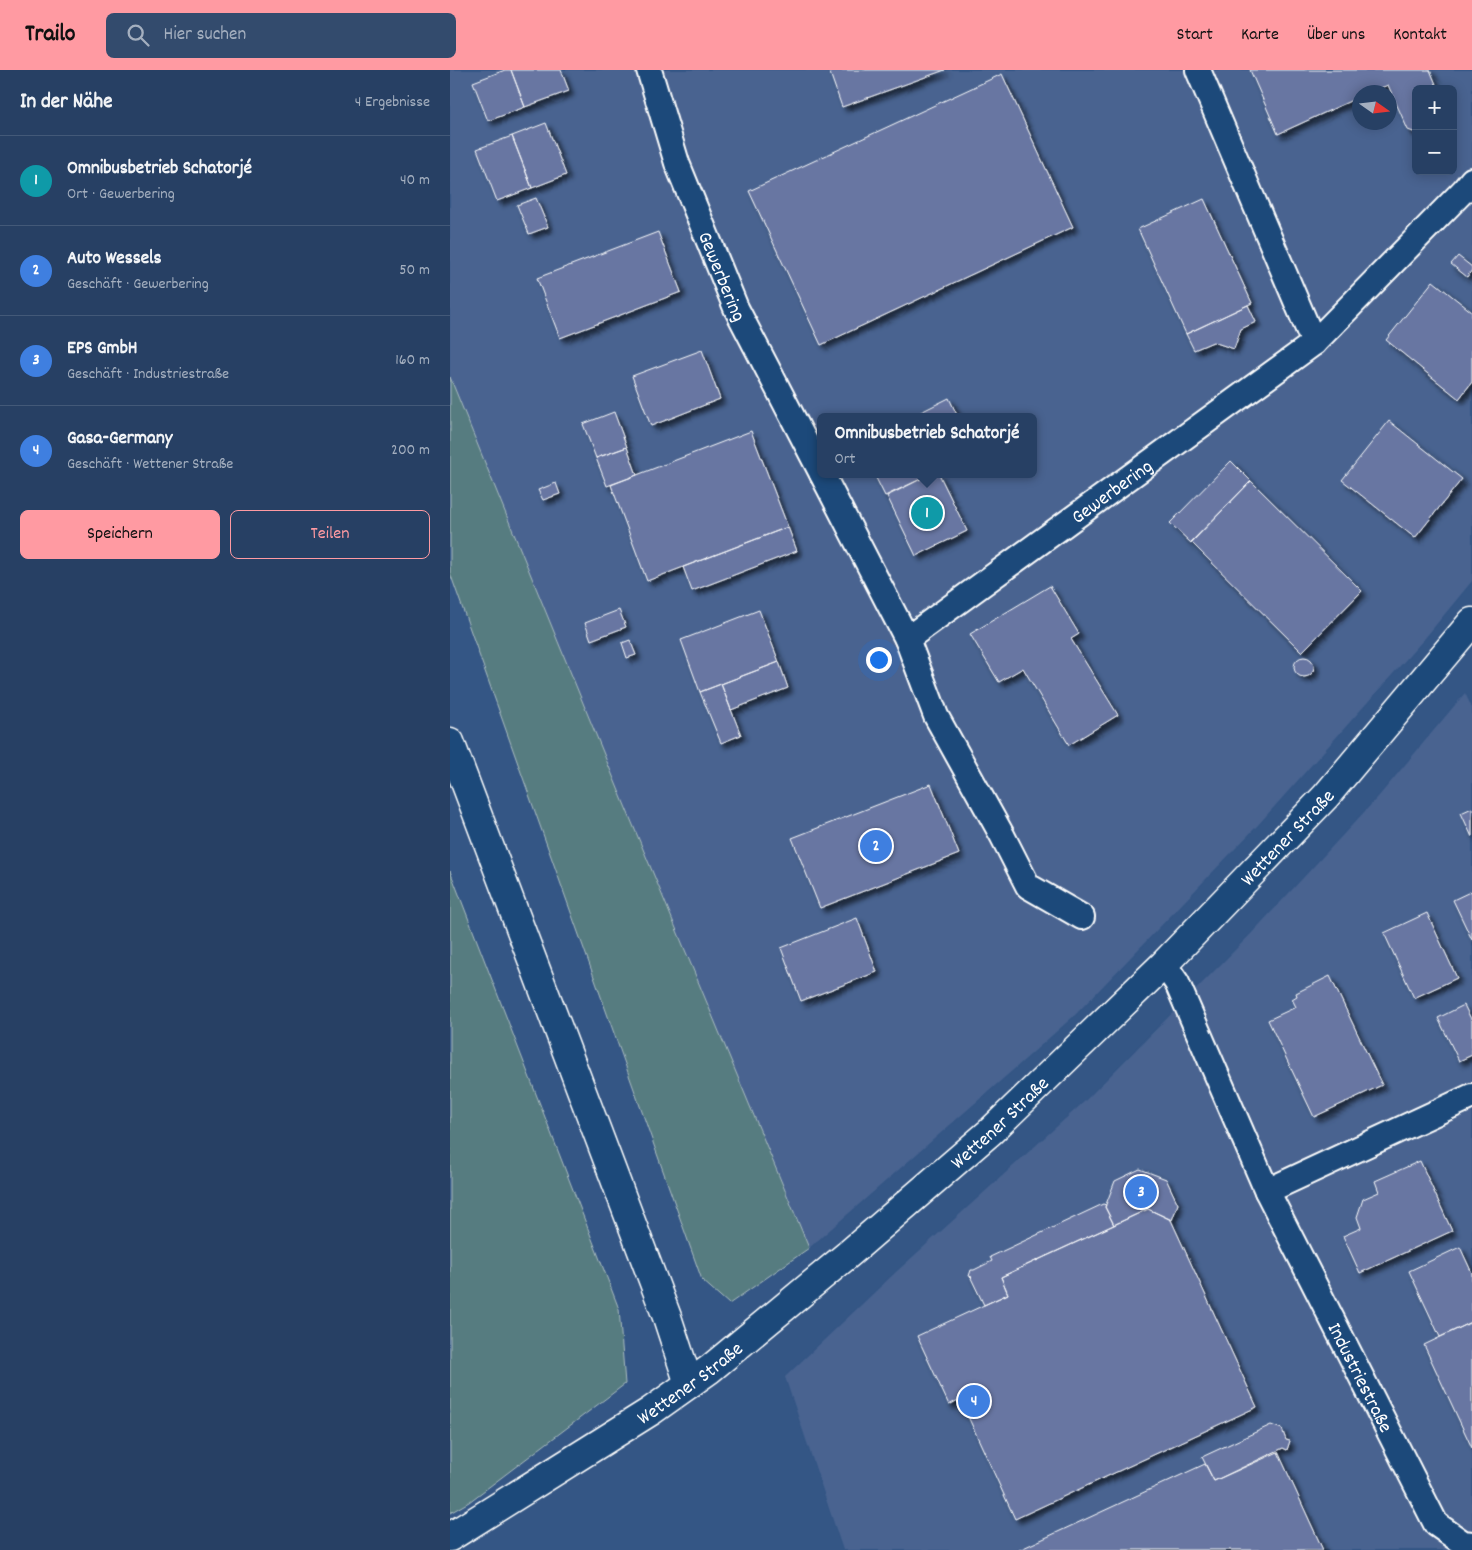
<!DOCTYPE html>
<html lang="de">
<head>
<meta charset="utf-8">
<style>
	:root { --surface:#274064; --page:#334b6d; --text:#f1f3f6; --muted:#a4afbf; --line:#435978; --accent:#ff9aa2 }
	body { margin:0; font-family:Dekko,sans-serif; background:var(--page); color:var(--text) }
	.controls { position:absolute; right:15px; top:15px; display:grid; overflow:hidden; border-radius:8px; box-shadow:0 2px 12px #0003 }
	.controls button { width:45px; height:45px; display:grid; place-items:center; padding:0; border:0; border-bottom:1px solid var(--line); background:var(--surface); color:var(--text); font:25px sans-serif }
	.compass { position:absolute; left:902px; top:15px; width:45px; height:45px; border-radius:50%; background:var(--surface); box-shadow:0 2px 12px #0003; rotate:104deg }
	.you { position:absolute; left:428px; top:589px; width:18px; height:18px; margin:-12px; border:4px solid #fff; border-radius:50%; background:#1a73e8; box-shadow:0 0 0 8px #1a73e833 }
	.badge { display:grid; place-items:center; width:32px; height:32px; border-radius:50%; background:var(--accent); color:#fff; font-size:16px; font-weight:700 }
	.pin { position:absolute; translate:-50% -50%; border:2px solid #fff; box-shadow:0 1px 5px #0006 }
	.popup { position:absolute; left:367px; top:343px; width:220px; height:65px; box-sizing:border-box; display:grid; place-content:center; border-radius:8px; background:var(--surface); filter:drop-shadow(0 1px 4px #0005); font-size:16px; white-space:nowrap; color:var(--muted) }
	.popup b { font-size:19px; color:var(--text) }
	.popup::after { content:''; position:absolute; left:50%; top:100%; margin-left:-10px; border:10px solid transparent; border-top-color:var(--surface) }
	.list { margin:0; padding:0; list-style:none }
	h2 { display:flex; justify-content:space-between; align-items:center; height:65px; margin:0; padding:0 20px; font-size:21px }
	h2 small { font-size:16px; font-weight:400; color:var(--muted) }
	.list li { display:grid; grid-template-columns:32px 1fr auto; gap:15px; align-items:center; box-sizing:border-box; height:90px; padding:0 20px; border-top:1px solid var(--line) }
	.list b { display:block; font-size:19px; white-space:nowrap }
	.list p { margin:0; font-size:16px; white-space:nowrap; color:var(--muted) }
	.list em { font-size:16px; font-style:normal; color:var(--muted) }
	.actions { display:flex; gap:10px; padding:15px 20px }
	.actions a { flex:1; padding:11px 0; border:1px solid var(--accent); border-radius:8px; text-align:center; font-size:18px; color:var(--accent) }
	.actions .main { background:var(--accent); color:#111 }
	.icon { flex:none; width:28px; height:28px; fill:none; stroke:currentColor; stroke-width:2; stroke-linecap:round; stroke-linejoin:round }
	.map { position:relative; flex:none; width:1022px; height:1480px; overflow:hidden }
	header { display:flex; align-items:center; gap:30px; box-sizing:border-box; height:70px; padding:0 25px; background:var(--accent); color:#111 }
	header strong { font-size:24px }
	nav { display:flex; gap:28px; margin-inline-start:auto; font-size:18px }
	.search { width:350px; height:45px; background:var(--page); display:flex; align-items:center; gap:12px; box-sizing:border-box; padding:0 18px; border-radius:8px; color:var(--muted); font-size:19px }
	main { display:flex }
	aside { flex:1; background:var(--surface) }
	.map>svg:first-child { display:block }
	.built { fill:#486390; fill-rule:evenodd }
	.green { fill:#577b80; stroke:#abbdc0 }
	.building { fill:#6876a2; stroke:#fff; filter:url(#shadow) }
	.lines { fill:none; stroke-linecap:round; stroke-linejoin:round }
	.street-casing { stroke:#fff; stroke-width:28 }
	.secondary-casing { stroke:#fff; stroke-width:31 }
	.street { stroke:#1f4a7a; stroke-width:24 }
	.secondary { stroke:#1f4a7a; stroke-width:28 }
	.labels { text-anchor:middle; stroke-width:4; stroke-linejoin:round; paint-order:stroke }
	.street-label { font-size:20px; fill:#fff; stroke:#1f4a7a }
</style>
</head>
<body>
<header>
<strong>Trailo</strong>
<div class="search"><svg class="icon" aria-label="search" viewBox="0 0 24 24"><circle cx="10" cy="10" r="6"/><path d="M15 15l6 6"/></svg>Hier suchen</div>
<nav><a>Start</a><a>Karte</a><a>Über uns</a><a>Kontakt</a></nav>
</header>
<main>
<aside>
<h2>In der Nähe<small>4 Ergebnisse</small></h2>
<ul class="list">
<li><span class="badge" style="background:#0f9aa8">1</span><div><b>Omnibusbetrieb Schatorjé</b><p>Ort · Gewerbering</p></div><em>40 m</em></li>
<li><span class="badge" style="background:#3f7fe0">2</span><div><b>Auto Wessels</b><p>Geschäft · Gewerbering</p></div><em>50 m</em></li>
<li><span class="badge" style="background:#3f7fe0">3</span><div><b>EPS GmbH</b><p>Geschäft · Industriestraße</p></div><em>160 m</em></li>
<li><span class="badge" style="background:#3f7fe0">4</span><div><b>Gasa-Germany</b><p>Geschäft · Wettener Straße</p></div><em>200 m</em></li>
</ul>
<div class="actions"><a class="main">Speichern</a><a>Teilen</a></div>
</aside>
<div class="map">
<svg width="1022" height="1480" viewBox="0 0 1022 1480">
	<defs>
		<filter id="shadow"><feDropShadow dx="4.5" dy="4.5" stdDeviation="2.5" flood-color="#0009"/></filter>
	</defs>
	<rect width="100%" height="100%" fill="#345685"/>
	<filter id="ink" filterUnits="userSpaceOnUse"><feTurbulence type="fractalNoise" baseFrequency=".02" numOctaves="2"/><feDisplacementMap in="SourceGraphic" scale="10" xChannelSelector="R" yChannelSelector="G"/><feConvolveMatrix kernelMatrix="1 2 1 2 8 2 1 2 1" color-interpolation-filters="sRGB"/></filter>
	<g filter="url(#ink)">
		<path class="built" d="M 0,0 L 1022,0 L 1022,511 L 975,568 L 807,756 L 626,944 L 563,1000 L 359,1178 L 173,731 L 0,307 ZM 966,19 L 1003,19 L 1003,101 L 966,101 ZM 909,22 L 939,22 L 939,52 L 909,52 ZM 371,347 L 583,347 L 583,404 L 371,404 Z
			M 1015,623 L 1022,638 L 1022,1480 L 393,1480 L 335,1307 L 446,1202 L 635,1031 L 800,865 L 929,726 Z"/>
		<path class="green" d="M 0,307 L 173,731 L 359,1178 L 279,1234 L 252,1210 L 0,503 Z
			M 0,801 L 169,1239 L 175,1314 L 19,1432 L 0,1443 Z"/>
		<path class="building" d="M 55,0 L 61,0 L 75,37 L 38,51 L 23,12 Z
			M 61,0 L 111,0 L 119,21 L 75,37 Z
			M 379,0 L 495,0 L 392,37 Z
			M 800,0 L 980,0 L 988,19 L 966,19 L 966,63 L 958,60 L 938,15 L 921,22 L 909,22 L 909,27 L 828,64 Z
			M 552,4 L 623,157 L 371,275 L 299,121 Z
			M 96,53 L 116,105 L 82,118 L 62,66 Z
			M 62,66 L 82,118 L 47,131 L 27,79 Z
			M 86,128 L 98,157 L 79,164 L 67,135 Z
			M 754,129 L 802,233 L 736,264 L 688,159 Z
			M 208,162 L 231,222 L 110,268 L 87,208 Z
			M 1008,186 L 1022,197 L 1022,200 L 1017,207 L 1001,194 Z
			M 983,211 L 1022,242 L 1022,312 L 1009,329 L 936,270 Z
			M 798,235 L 806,252 L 791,259 L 784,279 L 763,272 L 744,280 L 736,264 Z
			M 252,280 L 270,329 L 201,356 L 182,306 Z
			M 499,328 L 508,347 L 461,347 Z
			M 164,342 L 177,377 L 146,388 L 133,354 Z
			M 939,351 L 1012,409 L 965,468 L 892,410 Z
			M 301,361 L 338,457 L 197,511 L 161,415 Z
			M 177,377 L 187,405 L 157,416 L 146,388 Z
			M 781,391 L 801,411 L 741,473 L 720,453 Z
			M 424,404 L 481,404 L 435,426 Z
			M 481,404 L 489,404 L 517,461 L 466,486 L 437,426 Z
			M 801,411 L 912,521 L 852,582 L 741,472 Z
			M 106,413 L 110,424 L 93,430 L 88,420 Z
			M 338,457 L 347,481 L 242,521 L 233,497 Z
			M 600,516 L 629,564 L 621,569 L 668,645 L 619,675 L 573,598 L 549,612 L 520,564 Z
			M 169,540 L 176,557 L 141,570 L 135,553 Z
			M 309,540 L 329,592 L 250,622 L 231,570 Z
			M 180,570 L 186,585 L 177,588 L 172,573 Z
			M844 597a10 10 0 1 1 20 0a10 10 0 1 1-20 0Z
			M 329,592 L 338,618 L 281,640 L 271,614 Z
			M 271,614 L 291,665 L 271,673 L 250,622 Z
			M 481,714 L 509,784 L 370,838 L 342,768 Z
			M 1022,738 L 1022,767 L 1011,743 Z
			M 1022,821 L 1022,870 L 1003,830 Z
			M 977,843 L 1007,908 L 964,928 L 934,863 Z
			M 407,848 L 427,902 L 351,931 L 331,878 Z
			M 880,906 L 932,1015 L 864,1047 L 818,950 L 846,937 L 842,929 L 847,926 L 846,923 Z
			M 1014,935 L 1022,951 L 1022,985 L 1009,991 L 988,948 Z
			M 970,1091 L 1002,1161 L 910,1203 L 893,1166 L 911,1158 L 907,1147 L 913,1129 L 929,1122 L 925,1111 Z
			M 690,1099 L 716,1109 L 728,1134 L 722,1150 L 698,1139 L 664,1155 L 655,1137 L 665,1111 Z
			M 653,1134 L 656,1135 L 655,1137 L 664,1155 L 551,1207 L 558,1224 L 534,1235 L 521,1208 L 522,1207 L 519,1206 L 521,1200 L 524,1200 L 542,1191 L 540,1187 Z
			M 698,1139 L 721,1150 L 807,1337 L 565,1449 L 510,1329 L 499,1335 L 467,1266 L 558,1224 L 551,1207 Z
			M 1010,1177 L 1022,1203 L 1022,1252 L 990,1267 L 959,1201 Z
			M 1022,1252 L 1022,1378 L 974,1275 Z
			M 821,1355 L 832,1359 L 836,1370 L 840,1371 L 837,1380 L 833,1378 L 764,1411 L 752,1387 Z
			M 828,1382 L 873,1480 L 569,1480 L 755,1394 L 764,1411 Z"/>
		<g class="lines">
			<g class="street-casing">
				<g id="street">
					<path id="s1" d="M 199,0 L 227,93 L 286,238 L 371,402"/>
					<path d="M 748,0 L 864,273"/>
					<path id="s2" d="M 372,404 L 457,569 L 864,273 L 1014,120 L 1022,110"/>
					<path d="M 457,569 L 486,646 L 552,765 L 578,816 L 632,847"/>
					<path id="s3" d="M 714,894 L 727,913 L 817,1121 L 986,1454 L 1013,1473 L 1022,1474"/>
					<path d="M 817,1121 L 1022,1026"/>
				</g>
			</g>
			<g class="secondary-casing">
				<g id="secondary">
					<path d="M 0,672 L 217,1247 L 239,1314"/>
					<path id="s4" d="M 0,1467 L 201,1341 L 260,1299 L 401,1182 L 540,1062 L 714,894 L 876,726 L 1022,552"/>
				</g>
			</g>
			<use href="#street" class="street"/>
			<use href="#secondary" class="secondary"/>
		</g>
	</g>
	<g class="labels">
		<g class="street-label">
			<text dy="7" stroke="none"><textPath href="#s1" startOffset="219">Gewerbering</textPath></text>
			<text dy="7" stroke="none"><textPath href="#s2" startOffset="438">Gewerbering</textPath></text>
			<text dy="7" stroke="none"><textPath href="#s4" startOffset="1095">Wettener Straße</textPath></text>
			<text dy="7" stroke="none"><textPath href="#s4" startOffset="690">Wettener Straße</textPath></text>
			<text dy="7" stroke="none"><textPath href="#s3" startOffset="458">Industriestraße</textPath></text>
			<text dy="7" stroke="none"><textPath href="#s4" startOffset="285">Wettener Straße</textPath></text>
		</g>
	</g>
</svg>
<div class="controls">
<button>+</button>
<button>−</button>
</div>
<svg class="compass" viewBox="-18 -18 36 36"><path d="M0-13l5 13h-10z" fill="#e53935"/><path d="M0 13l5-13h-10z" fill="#a4afbf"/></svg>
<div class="you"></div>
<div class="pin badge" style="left:477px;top:443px;background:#0f9aa8">1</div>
<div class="popup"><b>Omnibusbetrieb Schatorjé</b>Ort</div>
<div class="pin badge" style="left:426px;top:776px;background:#3f7fe0">2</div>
<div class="pin badge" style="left:691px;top:1122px;background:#3f7fe0">3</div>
<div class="pin badge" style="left:524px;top:1331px;background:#3f7fe0">4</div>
</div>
</main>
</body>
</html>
